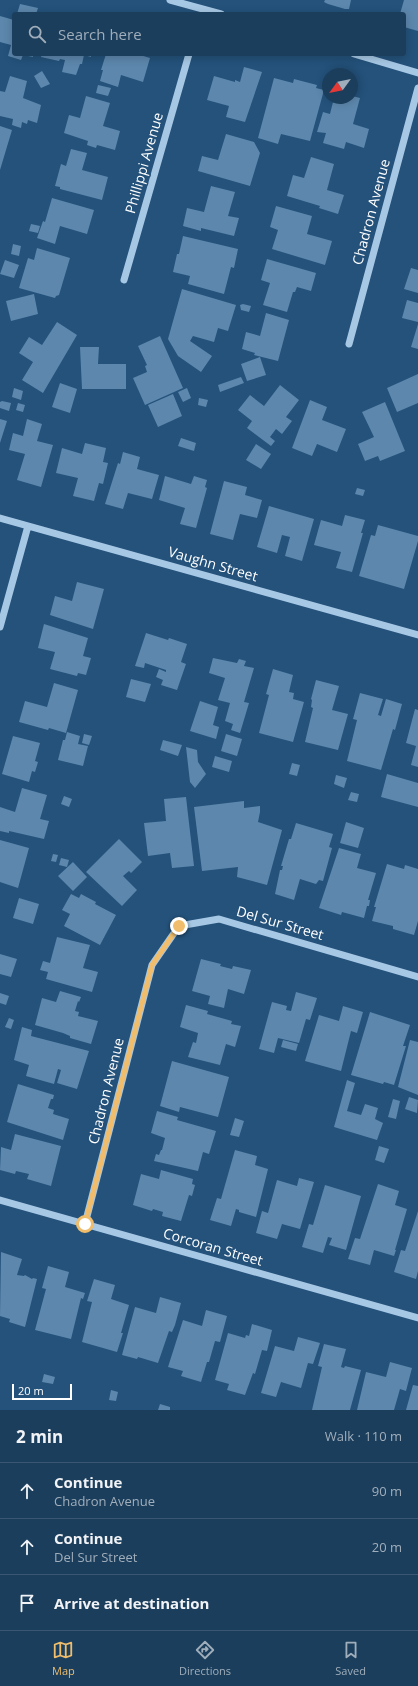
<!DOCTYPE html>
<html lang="en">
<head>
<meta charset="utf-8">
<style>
	:root { --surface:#1b3e5c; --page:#284965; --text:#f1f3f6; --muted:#a0aebb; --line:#395772; --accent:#efbd6b }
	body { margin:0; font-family:"Open Sans",sans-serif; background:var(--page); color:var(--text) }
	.compass { position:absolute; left:322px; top:68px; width:36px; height:36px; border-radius:50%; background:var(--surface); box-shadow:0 2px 10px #0003; rotate:237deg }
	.scale { position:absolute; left:12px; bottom:10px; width:60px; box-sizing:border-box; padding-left:4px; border:2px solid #fff; border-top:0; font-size:11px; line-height:14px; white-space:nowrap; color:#fff; -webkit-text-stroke:3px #24527b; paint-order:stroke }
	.stop { position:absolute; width:12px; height:12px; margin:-9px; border:3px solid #efbd6b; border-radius:50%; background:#fff }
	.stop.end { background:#efbd6b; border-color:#fff; box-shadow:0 1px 4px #0008 }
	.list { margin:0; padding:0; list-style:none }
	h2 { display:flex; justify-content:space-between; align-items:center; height:52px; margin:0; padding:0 16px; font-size:17px }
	h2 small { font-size:13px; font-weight:400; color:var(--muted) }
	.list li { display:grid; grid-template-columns:26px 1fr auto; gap:12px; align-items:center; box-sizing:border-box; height:56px; padding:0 16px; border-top:1px solid var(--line) }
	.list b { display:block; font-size:15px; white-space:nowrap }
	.list p { margin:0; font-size:13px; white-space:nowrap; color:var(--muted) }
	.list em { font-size:13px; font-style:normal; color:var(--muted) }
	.icon { flex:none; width:22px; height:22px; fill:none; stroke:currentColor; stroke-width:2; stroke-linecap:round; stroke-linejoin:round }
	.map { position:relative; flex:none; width:418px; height:1410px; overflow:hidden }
	.search { position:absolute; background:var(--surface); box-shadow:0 2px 10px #0003; left:12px; right:12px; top:12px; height:44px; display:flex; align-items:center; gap:10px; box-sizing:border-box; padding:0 14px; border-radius:4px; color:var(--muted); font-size:15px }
	.sheet { height:220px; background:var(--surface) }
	nav { display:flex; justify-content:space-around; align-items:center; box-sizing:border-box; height:56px; border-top:1px solid var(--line); background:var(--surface); font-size:11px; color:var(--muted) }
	nav a { display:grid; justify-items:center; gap:2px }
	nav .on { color:var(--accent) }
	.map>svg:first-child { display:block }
	.building { fill:#5d87ad }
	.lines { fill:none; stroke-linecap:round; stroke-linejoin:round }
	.minor { stroke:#a7c8e5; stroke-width:7 }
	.route { stroke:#efbd6b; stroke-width:5 }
	.labels { text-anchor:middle; stroke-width:3; stroke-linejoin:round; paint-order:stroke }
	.street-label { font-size:14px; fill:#fff; stroke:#24527b }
</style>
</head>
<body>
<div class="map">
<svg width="418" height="1410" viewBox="0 0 418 1410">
	<rect width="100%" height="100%" fill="#24527b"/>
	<path class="building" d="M 325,0 L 351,0 L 349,9 L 345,9 L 328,4 L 324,2 Z
		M 404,0 L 418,0 L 418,31 L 404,27 L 404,14 L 400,14 Z
		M 20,4 L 38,8 L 36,14 L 17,14 Z
		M 0,16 L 14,20 L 14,54 L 33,54 L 33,57 L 23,55 L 21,60 L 8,56 L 11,45 L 0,42 Z
		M 42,54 L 91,54 L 91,57 L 84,55 L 82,64 L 80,64 L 76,75 L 62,72 L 65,60 L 60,59 L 59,61 L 41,57 Z
		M 106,54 L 141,54 L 140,55 L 150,58 L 143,82 L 121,75 L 118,87 L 100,81 L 103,70 L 101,70 Z
		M 244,67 L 262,72 L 245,122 L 226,117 L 229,106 L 207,100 L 214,76 L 235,82 L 235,80 L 240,82 Z
		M 42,71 L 50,84 L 41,88 L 34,76 Z
		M 10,76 L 27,81 L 23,98 L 41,105 L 37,123 L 28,120 L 27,124 L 22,122 L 21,128 L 12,125 L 13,119 L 0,116 L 0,91 L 5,92 Z
		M 274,78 L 293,83 L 294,79 L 317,85 L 316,88 L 324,90 L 310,141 L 281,134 L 278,144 L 258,138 Z
		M 98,85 L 111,88 L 108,96 L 96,93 Z
		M 86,96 L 110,103 L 103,126 L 120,131 L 115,150 L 97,145 L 96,148 L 87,145 L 88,141 L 64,133 L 69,115 L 80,118 Z
		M 352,96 L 360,98 L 353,124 L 369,129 L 364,148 L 346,142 L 344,149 L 323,143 L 326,133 L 317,132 L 323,112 L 330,114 L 334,98 L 352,98 Z
		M 0,126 L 12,130 L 0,170 Z
		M 226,134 L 254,142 L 260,153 L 250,186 L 198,171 L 202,156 L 218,160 Z
		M 71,149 L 87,153 L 82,170 L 108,177 L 102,200 L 60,189 L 60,187 L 55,186 L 61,164 L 66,166 Z
		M 311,157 L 334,164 L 327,190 L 344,195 L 338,214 L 319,208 L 320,206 L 287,196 L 293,175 L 304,178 Z
		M 211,186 L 235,192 L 228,216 L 239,218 L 234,236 L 201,228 L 201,231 L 183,226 L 187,208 L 204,212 Z
		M 52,198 L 94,210 L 87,234 L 60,226 L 55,244 L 37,238 L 43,221 L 45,222 Z
		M 276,206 L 312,216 L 307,234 L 332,241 L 325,265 L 272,249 L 278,230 L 270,227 Z
		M 31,224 L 40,226 L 38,233 L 29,231 Z
		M 183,236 L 238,249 L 234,268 L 231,267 L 224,294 L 188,284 L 190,276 L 173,272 L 177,254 L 179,254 Z
		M 13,244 L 21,246 L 19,256 L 11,254 Z
		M 37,248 L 70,258 L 59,295 L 56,296 L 55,298 L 19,288 L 28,258 L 34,260 Z
		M 267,259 L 316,273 L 311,291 L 297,287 L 295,292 L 293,292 L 287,312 L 263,305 L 270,283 L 261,280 Z
		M 5,260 L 19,265 L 14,278 L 0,274 Z
		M 411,268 L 418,270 L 418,293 L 404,289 Z
		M 182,289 L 236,305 L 228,331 L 218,328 L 214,342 L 193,336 L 190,341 L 212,356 L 201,372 L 178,356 L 168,339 Z
		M 34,294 L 38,314 L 11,321 L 6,301 Z
		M 407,300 L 418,303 L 418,322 L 402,318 Z
		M 243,304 L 251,306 L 249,312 L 241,310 L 240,305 Z
		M 266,313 L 289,320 L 278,361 L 254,355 L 255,353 L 242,349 L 246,332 L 260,336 Z
		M 57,322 L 77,335 L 43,393 L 22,380 L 33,362 L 19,353 L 29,337 L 42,345 Z
		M 418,324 L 418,349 L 411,347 Z
		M 160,336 L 183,388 L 145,405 L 133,378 L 147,372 L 145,366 L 147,365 L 138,346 Z
		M 80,347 L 99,347 L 98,364 L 126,364 L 126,389 L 82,389 Z
		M 260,357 L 266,375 L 247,381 L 241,364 Z
		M 418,374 L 418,403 L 397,412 L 387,388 Z
		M 241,377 L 244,383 L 220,392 L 218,385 Z
		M 60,383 L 77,389 L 70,413 L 52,407 Z
		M 280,385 L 299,400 L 286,417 L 292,421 L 282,434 L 276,429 L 270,437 L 275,441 L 271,446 L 247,428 L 252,421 L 238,410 L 250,395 L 264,406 Z
		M 14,388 L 23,391 L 21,400 L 12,397 Z
		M 187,388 L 191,398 L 183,402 L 178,392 Z
		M 173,394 L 182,416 L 158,427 L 148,405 Z
		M 199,398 L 208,400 L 206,407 L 198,405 Z
		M 310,400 L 327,407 L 322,420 L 346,429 L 337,452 L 317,444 L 312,456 L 292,448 Z
		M 2,401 L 11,403 L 9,411 L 0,408 L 0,402 Z
		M 385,402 L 405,451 L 380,461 L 378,456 L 365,461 L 358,444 L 374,437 L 362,412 Z
		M 18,403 L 25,405 L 23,412 L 16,410 Z
		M 0,419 L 7,421 L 0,443 Z
		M 27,419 L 42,424 L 37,441 L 53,445 L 41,487 L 17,480 L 25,454 L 9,450 L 13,433 L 23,436 Z
		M 181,438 L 196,443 L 194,451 L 178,446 Z
		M 85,443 L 106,448 L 103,462 L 108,463 L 103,484 L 99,483 L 94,501 L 73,496 L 78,478 L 56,473 L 62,448 L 82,454 Z
		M 256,444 L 271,454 L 261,469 L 246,460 Z
		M 123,452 L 140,457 L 137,469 L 159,475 L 152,499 L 128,493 L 123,509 L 105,504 L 118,463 L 120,464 Z
		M 165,476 L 191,484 L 194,476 L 207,480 L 205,487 L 207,488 L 196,528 L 180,524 L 185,508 L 159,500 Z
		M 224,481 L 247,487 L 245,495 L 262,500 L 257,518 L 240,514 L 233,540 L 210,534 Z
		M 357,488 L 365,490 L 363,496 L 355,494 Z
		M 269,506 L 314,519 L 302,561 L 285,556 L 290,537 L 282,535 L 277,553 L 257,547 Z
		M 345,515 L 365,520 L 361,533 L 363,533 L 352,572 L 336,568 L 341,552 L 314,545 L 321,520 L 342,526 Z
		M 378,525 L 418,536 L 418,541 L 404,589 L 359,576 L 371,535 L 375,536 Z
		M 77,582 L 104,589 L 93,629 L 50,615 L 55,596 L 72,601 Z
		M 44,624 L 88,638 L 83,656 L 91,658 L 86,675 L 78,673 L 77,676 L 50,669 L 55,652 L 38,648 Z
		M 146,633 L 168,640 L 169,638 L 187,644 L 181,662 L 186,664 L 177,690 L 161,685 L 163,680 L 156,677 L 159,669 L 166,672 L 166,670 L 145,663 L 144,668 L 135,666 Z
		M 213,658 L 237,663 L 239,659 L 246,661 L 244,666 L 254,668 L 244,702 L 249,703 L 240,733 L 231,730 L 233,724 L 225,721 L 230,703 L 218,700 L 225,678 L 209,673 Z
		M 273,669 L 293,675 L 289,692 L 294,693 L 293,699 L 304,702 L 293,742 L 259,733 L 269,695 L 266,694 Z
		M 131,679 L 151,684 L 145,702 L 126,697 Z
		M 316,680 L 339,686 L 332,710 L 348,714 L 338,750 L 305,742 L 313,708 L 311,707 L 312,700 L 311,699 Z
		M 54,683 L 78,690 L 66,733 L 49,728 L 48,730 L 19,722 L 25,701 L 47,707 Z
		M 360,693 L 383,699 L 378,715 L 381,716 L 386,699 L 402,704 L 395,730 L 393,729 L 381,770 L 347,761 L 357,720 L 353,719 Z
		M 200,701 L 218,707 L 213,725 L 219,727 L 216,739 L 190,731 Z
		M 415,709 L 418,710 L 418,767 L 411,765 L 416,746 L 406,743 Z
		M 67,732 L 80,736 L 78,744 L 88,746 L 83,766 L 58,760 L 63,740 L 65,740 Z
		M 84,734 L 92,736 L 89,745 L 82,743 Z
		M 226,734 L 242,739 L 237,756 L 221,751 Z
		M 13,736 L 40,743 L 35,761 L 38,762 L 35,772 L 32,771 L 29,782 L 2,774 Z
		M 163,740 L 182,745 L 178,756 L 160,750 Z
		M 186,747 L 197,750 L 198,762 L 206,774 L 195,788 L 190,782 Z
		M 215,756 L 232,761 L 229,772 L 212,767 Z
		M 292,763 L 300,765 L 297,776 L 289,774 Z
		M 387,774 L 418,783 L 418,807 L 381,797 Z
		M 336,775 L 347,778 L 344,788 L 334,784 Z
		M 22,788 L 47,795 L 40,819 L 49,821 L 44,839 L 9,831 L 9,833 L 0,831 L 0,807 L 15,812 Z
		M 351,792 L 359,794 L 357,802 L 348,800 Z
		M 64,796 L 72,799 L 69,807 L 61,804 Z
		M 186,797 L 194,866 L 172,868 L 170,853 L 148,856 L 144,823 L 166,821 L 164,799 Z
		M 244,801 L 244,808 L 260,806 L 260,812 L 258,822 L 282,830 L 267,885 L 237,877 L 238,867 L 202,871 L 194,807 Z
		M 346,822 L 364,828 L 358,848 L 340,843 Z
		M 296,823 L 333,834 L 329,847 L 332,848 L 323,881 L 319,880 L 316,884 L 300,879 L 294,900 L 275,894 L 280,870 L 282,870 L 283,866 L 281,866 L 289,839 L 291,839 Z
		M 119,839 L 142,862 L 131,873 L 129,871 L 123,876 L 137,890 L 122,906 L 86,872 Z
		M 0,840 L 29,848 L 18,888 L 0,882 Z
		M 339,848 L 361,854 L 357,868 L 376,873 L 368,900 L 370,900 L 369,906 L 367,906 L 364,918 L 342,912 L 341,915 L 319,908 Z
		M 53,854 L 58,855 L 56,862 L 51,861 Z
		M 61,858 L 69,860 L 67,867 L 59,865 Z
		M 73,862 L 87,877 L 73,891 L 58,876 Z
		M 387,864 L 404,869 L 405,865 L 418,869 L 418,921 L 414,935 L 393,929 L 393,926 L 372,921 L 376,907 L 374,907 Z
		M 71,894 L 79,898 L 81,894 L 96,902 L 95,904 L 116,915 L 100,945 L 64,926 L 70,914 L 62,910 Z
		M 19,898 L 39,904 L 33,924 L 13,918 Z
		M 57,937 L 90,945 L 83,968 L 98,972 L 92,992 L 46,979 L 48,972 L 40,970 L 43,961 L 50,963 Z
		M 0,954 L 17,959 L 11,977 L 0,974 Z
		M 201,959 L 221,964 L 220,966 L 232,969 L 233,966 L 251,970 L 244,994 L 228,989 L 224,1008 L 208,1004 L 210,996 L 192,991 Z
		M 60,991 L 81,997 L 79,1002 L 78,1001 L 75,1011 L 79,1012 L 78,1016 L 98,1021 L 91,1044 L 70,1038 L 70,1036 L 63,1033 L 35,1025 L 42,998 L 56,1002 Z
		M 296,992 L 317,998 L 310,1020 L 306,1019 L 299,1043 L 278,1038 L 274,1053 L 259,1049 L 272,1002 L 287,1006 L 286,1010 L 291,1011 Z
		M 0,993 L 9,996 L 6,1005 L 0,1003 Z
		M 186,1005 L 208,1011 L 207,1014 L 232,1021 L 231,1024 L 241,1026 L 235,1047 L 226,1044 L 220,1065 L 188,1057 L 193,1042 L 196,1043 L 198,1033 L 180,1027 Z
		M 343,1006 L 363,1012 L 357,1033 L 351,1031 L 341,1071 L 305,1061 L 319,1015 L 339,1021 Z
		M 370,1012 L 410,1025 L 403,1046 L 406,1046 L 394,1085 L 384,1082 L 383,1084 L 351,1075 Z
		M 9,1018 L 14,1020 L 11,1029 L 5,1027 Z
		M 22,1027 L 32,1030 L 31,1036 L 89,1051 L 77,1089 L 57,1083 L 61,1070 L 58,1069 L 54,1084 L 26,1076 L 29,1065 L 14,1060 Z
		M 283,1040 L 298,1044 L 296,1051 L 281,1047 Z
		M 410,1040 L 418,1042 L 418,1095 L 398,1087 Z
		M 172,1061 L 229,1077 L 218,1117 L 180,1107 L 179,1112 L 160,1106 Z
		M 347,1080 L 355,1083 L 347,1111 L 361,1115 L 365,1104 L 378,1108 L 375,1119 L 383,1123 L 377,1140 L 334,1127 Z
		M 18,1084 L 54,1095 L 53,1099 L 51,1099 L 48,1108 L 54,1110 L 53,1114 L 69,1119 L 63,1140 L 7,1122 Z
		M 409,1097 L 418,1100 L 417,1113 L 405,1109 Z
		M 393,1099 L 400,1101 L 396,1119 L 388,1117 Z
		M 157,1111 L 178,1117 L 177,1120 L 216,1131 L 209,1154 L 203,1152 L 198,1171 L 154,1161 L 156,1154 L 159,1155 L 161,1150 L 162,1150 L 165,1138 L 151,1133 Z
		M 235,1118 L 244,1121 L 239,1137 L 230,1135 Z
		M 15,1134 L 61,1146 L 51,1186 L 27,1179 L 29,1174 L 16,1171 L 15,1174 L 0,1170 L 1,1147 L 11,1150 Z
		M 379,1146 L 389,1149 L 384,1163 L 375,1160 Z
		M 235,1150 L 257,1156 L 255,1165 L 268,1169 L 256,1217 L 239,1212 L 239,1210 L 236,1209 L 231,1226 L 210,1220 L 217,1198 L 221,1199 Z
		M 161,1170 L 193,1179 L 192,1184 L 195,1185 L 192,1196 L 189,1195 L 181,1221 L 162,1216 L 163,1212 L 153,1209 L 152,1211 L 133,1205 L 141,1174 L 159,1179 Z
		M 299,1178 L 314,1182 L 300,1229 L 282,1224 L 277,1239 L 256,1233 L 262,1211 L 268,1213 L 277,1180 L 297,1186 Z
		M 378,1184 L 399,1191 L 395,1205 L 407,1209 L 395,1250 L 396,1250 L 394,1256 L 374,1250 L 370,1265 L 348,1259 L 355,1238 L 360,1239 Z
		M 325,1185 L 361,1196 L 346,1250 L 329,1245 L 332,1238 L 328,1237 L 323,1253 L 302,1247 L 309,1224 L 313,1225 Z
		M 418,1211 L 418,1271 L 416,1279 L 394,1272 L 401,1250 L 405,1251 Z
		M 1,1252 L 22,1259 L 17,1275 L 24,1276 L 25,1275 L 32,1279 L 33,1278 L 37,1279 L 25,1327 L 9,1322 L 10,1319 L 0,1316 Z
		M 48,1266 L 69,1272 L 65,1287 L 85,1293 L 83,1299 L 81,1298 L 71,1339 L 35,1330 L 46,1289 L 42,1288 Z
		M 94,1279 L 115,1285 L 111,1299 L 129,1305 L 121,1333 L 123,1333 L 117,1352 L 82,1342 L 92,1302 L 87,1301 Z
		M 160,1297 L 181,1303 L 175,1325 L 172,1332 L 169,1331 L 158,1363 L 138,1357 L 137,1359 L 122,1355 L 135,1307 L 156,1313 Z
		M 206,1310 L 227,1316 L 220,1342 L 215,1341 L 209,1362 L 207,1362 L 201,1382 L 181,1376 L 183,1371 L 168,1367 L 183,1320 L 202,1326 Z
		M 252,1324 L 272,1330 L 267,1351 L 262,1350 L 255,1374 L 253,1373 L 245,1395 L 227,1390 L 229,1384 L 215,1380 L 228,1333 L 245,1338 L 246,1335 L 249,1336 Z
		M 298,1337 L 320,1343 L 313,1364 L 308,1363 L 301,1388 L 281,1382 L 276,1397 L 261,1393 L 275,1346 L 294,1351 Z
		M 324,1344 L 346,1349 L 341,1367 L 344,1368 L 345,1366 L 361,1370 L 350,1410 L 312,1410 L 322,1367 L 318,1366 Z
		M 390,1362 L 412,1368 L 406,1391 L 400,1389 L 394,1410 L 357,1410 L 366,1372 L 386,1377 Z
		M 44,1374 L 55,1377 L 53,1384 L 42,1382 Z
		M 413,1385 L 418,1386 L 418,1410 L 406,1410 Z
		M 111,1390 L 118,1392 L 116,1401 L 109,1400 Z
		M 160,1404 L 170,1407 L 170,1410 L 158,1410 Z"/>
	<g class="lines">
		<path class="minor" d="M 170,0 L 221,14
			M 354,54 L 418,73
			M 124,280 L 189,54
			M 349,344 L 418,88
			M 0,518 L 418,635
			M 0,627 L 28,526
			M 0,1200 L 418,1318
			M 85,1224 L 152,965 L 179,926 L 219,919 L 418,977"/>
	</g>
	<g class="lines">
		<path class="route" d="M 85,1224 L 152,965 L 179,926"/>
	</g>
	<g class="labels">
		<g class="street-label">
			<text transform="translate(144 163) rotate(-74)" y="5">Phillippi Avenue</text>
			<text transform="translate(371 212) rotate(-75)" y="5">Chadron Avenue</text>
			<text transform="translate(213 564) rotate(16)" y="5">Vaughn Street</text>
			<text transform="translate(280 923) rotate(16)" y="5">Del Sur Street</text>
			<text transform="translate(106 1091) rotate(-76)" y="5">Chadron Avenue</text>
			<text transform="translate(213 1247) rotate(16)" y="5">Corcoran Street</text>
		</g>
	</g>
</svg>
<svg class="compass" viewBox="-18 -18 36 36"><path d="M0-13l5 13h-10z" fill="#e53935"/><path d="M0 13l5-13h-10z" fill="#a0aebb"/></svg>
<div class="scale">20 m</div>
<div class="stop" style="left:85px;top:1224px"></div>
<div class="stop end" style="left:179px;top:926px"></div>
<div class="search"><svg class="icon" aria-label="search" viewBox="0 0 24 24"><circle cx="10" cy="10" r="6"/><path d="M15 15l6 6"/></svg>Search here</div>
</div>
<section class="sheet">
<h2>2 min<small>Walk · 110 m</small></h2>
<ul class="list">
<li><svg class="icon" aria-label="ahead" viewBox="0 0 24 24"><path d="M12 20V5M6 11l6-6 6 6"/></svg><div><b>Continue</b><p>Chadron Avenue</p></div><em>90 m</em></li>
<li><svg class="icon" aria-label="ahead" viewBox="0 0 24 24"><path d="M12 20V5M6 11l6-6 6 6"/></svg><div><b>Continue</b><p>Del Sur Street</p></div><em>20 m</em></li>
<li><svg class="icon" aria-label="arrive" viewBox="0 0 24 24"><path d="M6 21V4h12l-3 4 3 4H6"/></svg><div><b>Arrive at destination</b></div></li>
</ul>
</section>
<nav>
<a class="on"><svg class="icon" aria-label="map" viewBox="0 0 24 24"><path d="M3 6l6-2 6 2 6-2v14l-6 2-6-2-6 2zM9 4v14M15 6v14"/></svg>Map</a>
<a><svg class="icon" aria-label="directions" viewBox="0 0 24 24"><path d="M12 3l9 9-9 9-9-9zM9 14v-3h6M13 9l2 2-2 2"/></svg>Directions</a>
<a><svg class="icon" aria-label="saved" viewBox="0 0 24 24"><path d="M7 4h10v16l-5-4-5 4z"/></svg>Saved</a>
</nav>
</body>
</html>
